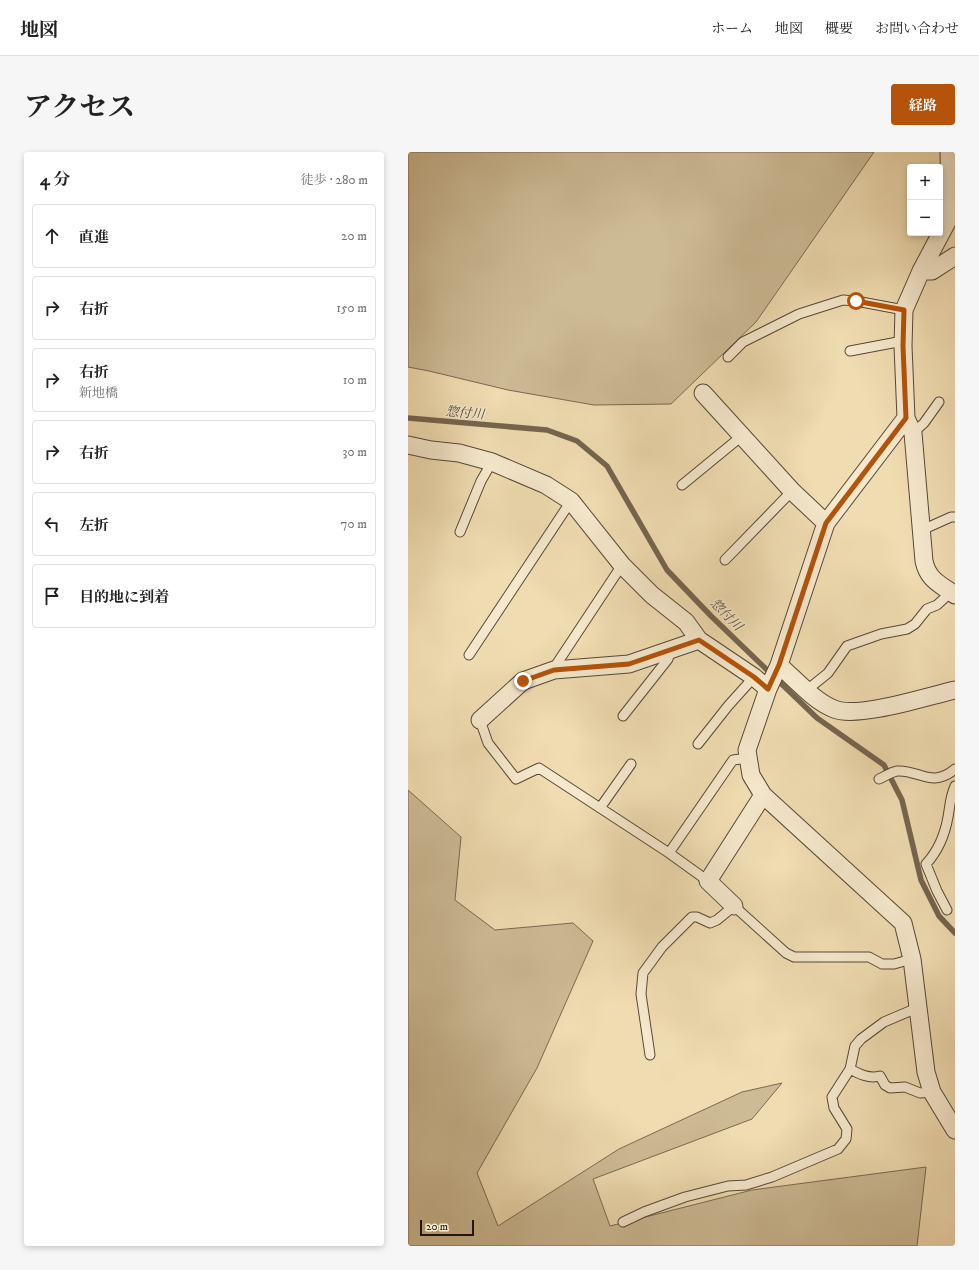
<!DOCTYPE html>
<html lang="ja">
<head>
<meta charset="utf-8">
<style>
	:root { --surface:#fff; --page:#f6f6f6; --text:#222; --muted:#767676; --line:#e0e0e0; --accent:#b45309 }
	body { margin:0; font-family:"IM FELL DW Pica","Noto Serif JP",serif; background:var(--page); color:var(--text) }
	.controls { position:absolute; right:12px; top:12px; display:grid; overflow:hidden; border-radius:4px; box-shadow:0 2px 6px #0003 }
	.controls button { width:36px; height:36px; display:grid; place-items:center; padding:0; border:0; border-bottom:1px solid var(--line); background:var(--surface); color:var(--text); font:20px sans-serif }
	.scale { position:absolute; left:12px; bottom:10px; width:54px; box-sizing:border-box; padding-left:4px; border:2px solid #22170e; border-top:0; font-size:11px; line-height:14px; white-space:nowrap; color:#22170e; -webkit-text-stroke:3px #f5e8cc; paint-order:stroke }
	.stop { position:absolute; width:12px; height:12px; margin:-9px; border:3px solid #b45309; border-radius:50%; background:#fff }
	.stop.end { background:#b45309; border-color:#fff; box-shadow:0 1px 4px #0008 }
	.list { margin:0; padding:0; list-style:none }
	h2 { display:flex; justify-content:space-between; align-items:center; height:52px; margin:0; padding:0 16px; font-size:17px }
	h2 small { font-size:13px; font-weight:400; color:var(--muted) }
	.list li { display:grid; grid-template-columns:26px 1fr auto; gap:12px; align-items:center; box-sizing:border-box; height:64px; margin:0 8px 8px; padding:0 8px; border:1px solid var(--line); border-radius:4px }
	.list b { display:block; font-size:15px; white-space:nowrap }
	.list p { margin:0; font-size:13px; white-space:nowrap; color:var(--muted) }
	.list em { font-size:13px; font-style:normal; color:var(--muted) }
	.icon { flex:none; width:22px; height:22px; fill:none; stroke:currentColor; stroke-width:2; stroke-linecap:round; stroke-linejoin:round }
	.map { position:relative; flex:none; width:547px; height:1094px; overflow:hidden; border-radius:4px }
	header { display:flex; align-items:center; gap:24px; box-sizing:border-box; height:56px; padding:0 20px; background:var(--surface); border-bottom:1px solid var(--line) }
	header strong { font-size:19px }
	nav { display:flex; gap:22px; margin-inline-start:auto; font-size:14px }
	.intro { display:flex; align-items:center; justify-content:space-between; box-sizing:border-box; height:96px; padding:0 24px }
	h1 { margin:0; font-size:28px }
	.button { padding:10px 18px; border-radius:4px; background:var(--accent); color:#fff; font-size:14px; font-weight:700 }
	main { display:flex; gap:24px; padding:0 24px }
	aside { flex:1; background:var(--surface); border-radius:4px; box-shadow:0 2px 6px #0003 }
	.map>svg:first-child { display:block }
	.green { fill:#cdbb95; stroke:#786952 }
	.lines { fill:none; stroke-linecap:round; stroke-linejoin:round }
	.stream { stroke:#74654f; stroke-width:5.5 }
	.lane-casing { stroke:#564837; stroke-width:11 }
	.street-casing { stroke:#564837; stroke-width:19 }
	.lane { stroke:#f5e8cc; stroke-width:9 }
	.street { stroke:#f5e8cc; stroke-width:17 }
	.route { stroke:#b45309; stroke-width:5 }
	.labels { text-anchor:middle; stroke-width:3; stroke-linejoin:round; paint-order:stroke }
	.water-label { font-size:13px; font-style:italic; fill:#584b39; stroke:#f5e8cc }
</style>
</head>
<body>
<header>
<strong>地図</strong>
<nav><a>ホーム</a><a>地図</a><a>概要</a><a>お問い合わせ</a></nav>
</header>
<div class="intro"><h1>アクセス</h1><a class="button">経路</a></div>
<main>
<aside>
<h2>4 分<small>徒歩 · 280 m</small></h2>
<ul class="list">
<li><svg class="icon" aria-label="ahead" viewBox="0 0 24 24"><path d="M12 20V5M6 11l6-6 6 6"/></svg><div><b>直進</b></div><em>20 m</em></li>
<li><svg class="icon" aria-label="right" viewBox="0 0 24 24"><path d="M7 20v-9h11M14 6l5 5-5 5"/></svg><div><b>右折</b></div><em>150 m</em></li>
<li><svg class="icon" aria-label="right" viewBox="0 0 24 24"><path d="M7 20v-9h11M14 6l5 5-5 5"/></svg><div><b>右折</b><p>新地橋</p></div><em>10 m</em></li>
<li><svg class="icon" aria-label="right" viewBox="0 0 24 24"><path d="M7 20v-9h11M14 6l5 5-5 5"/></svg><div><b>右折</b></div><em>30 m</em></li>
<li><svg class="icon" aria-label="left" viewBox="0 0 24 24"><path d="M17 20v-9H6M10 6l-5 5 5 5"/></svg><div><b>左折</b></div><em>70 m</em></li>
<li><svg class="icon" aria-label="arrive" viewBox="0 0 24 24"><path d="M6 21V4h12l-3 4 3 4H6"/></svg><div><b>目的地に到着</b></div></li>
</ul>
</aside>
<div class="map">
<svg width="547" height="1094" viewBox="0 0 547 1094">
	<rect width="100%" height="100%" fill="#f0dcb1"/>
	<filter id="stains"><feTurbulence type="fractalNoise" baseFrequency=".005" numOctaves="4"/><feColorMatrix values="0 0 0 0 .2 0 0 0 0 .09 0 0 0 0 .02 0 0 0 .5 -.17"/></filter>
	<radialGradient id="worn" r=".72"><stop offset=".6" stop-color="#630" stop-opacity="0"/><stop offset="1" stop-color="#630" stop-opacity=".3"/></radialGradient>
	<path class="green" d="M 0,0 L 466,0 L 348,170 L 263,252 L 186,253 L 100,238 L 21,219 L 0,215 Z
		M 0,638 L 53,685 L 47,748 L 87,778 L 165,771 L 185,789 L 129,916 L 69,1021 L 90,1074 L 211,997 L 334,940 L 374,931 L 344,967 L 185,1027 L 202,1074 L 344,1038 L 518,1015 L 509,1094 L 0,1094 Z"/>
	<g class="lines">
		<path class="stream" d="M 0,266 L 139,278 L 169,289 L 199,314 L 259,418 L 303,464 L 409,566 L 476,613 L 494,648 L 513,728 L 531,764 L 547,781"/>
		<g class="lane-casing">
			<path id="lane" d="M 442,199 L 495,189
				M 320,205 L 335,190 L 391,162 L 435,148 L 448,149 L 496,158
				M 505,281 L 516,271 L 531,250
				M 274,333 L 335,283
				M 514,378 L 543,365 L 547,365
				M 52,380 L 73,329 L 84,310
				M 317,408 L 384,339
				M 61,503 L 163,349
				M 144,519 L 214,413
				M 399,538 L 420,521 L 439,494 L 473,482 L 499,477 L 507,472 L 519,457 L 529,453 L 543,440
				M 215,564 L 260,507 L 263,497
				M 72,568 L 80,591 L 108,627 L 131,616 L 261,701 L 300,729
				M 290,592 L 320,554 L 346,525
				M 471,627 C 476,625 483,620 489,619 C 510,617 524,637 547,617
				M 192,656 L 223,612
				M 261,701 L 325,608 L 340,606
				M 539,758 L 529,739 L 518,712 C 530,699 537,682 540,665 C 542,654 542,645 547,634
				M 242,903 L 233,842 L 235,821 L 254,795 L 284,765 L 289,765 L 302,771 L 309,768 L 326,754 L 378,801 L 386,805 L 461,805 L 474,812 L 486,812 L 504,807
				M 442,917 C 451,922 461,927 472,924 L 477,933 L 482,936 L 497,935 L 512,941 L 524,940
				M 215,1070 L 236,1060 L 277,1045 L 320,1034 L 338,1033 L 364,1025 L 430,997 L 438,987 L 439,977 L 426,956 L 424,945 L 442,917 L 447,894 L 453,887 L 476,870 L 509,856"/>
		</g>
		<g class="street-casing">
			<path id="street" d="M 541,0 L 542,51 L 539,70 L 513,119 L 496,158 L 495,194 L 498,266 L 418,371 L 371,513 L 360,537 L 339,598 L 343,623 L 355,643 L 495,771 L 504,807 L 518,920 L 524,940 L 547,978
				M 513,119 L 524,119 L 547,104
				M 295,241 L 384,339 L 418,371
				M 498,266 L 505,281 L 516,409 C 520,428 532,432 547,443
				M 0,293 L 23,298 L 51,301 L 84,310 L 138,333 L 163,349 L 214,413 L 244,443 L 278,470 L 291,488 L 346,525 L 360,537
				M 371,513 C 388,528 406,549 426,557 C 450,567 520,544 547,538
				M 72,568 L 115,529 L 146,518 L 221,512 L 291,488
				M 326,754 L 300,729 L 355,643"/>
		</g>
		<use href="#lane" class="lane"/>
		<use href="#street" class="street"/>
	</g>
	<g class="lines">
		<path class="route" d="M 115,529 L 146,518 L 221,512 L 291,488 L 346,525 L 360,537 L 371,513 L 418,371 L 498,266 L 495,194 L 496,158 L 448,149"/>
	</g>
	<g class="labels">
		<g class="water-label">
			<text transform="translate(57 260) rotate(5)" y="5">惣付川</text>
			<text transform="translate(319 462) rotate(45)" y="5">惣付川</text>
		</g>
	</g>
	<rect width="100%" height="100%" filter="url(#stains)"/>
	<rect width="100%" height="100%" fill="url(#worn)"/>
</svg>
<div class="controls">
<button>+</button>
<button>−</button>
</div>
<div class="scale">20 m</div>
<div class="stop" style="left:448px;top:149px"></div>
<div class="stop end" style="left:115px;top:529px"></div>
</div>
</main>
</body>
</html>
